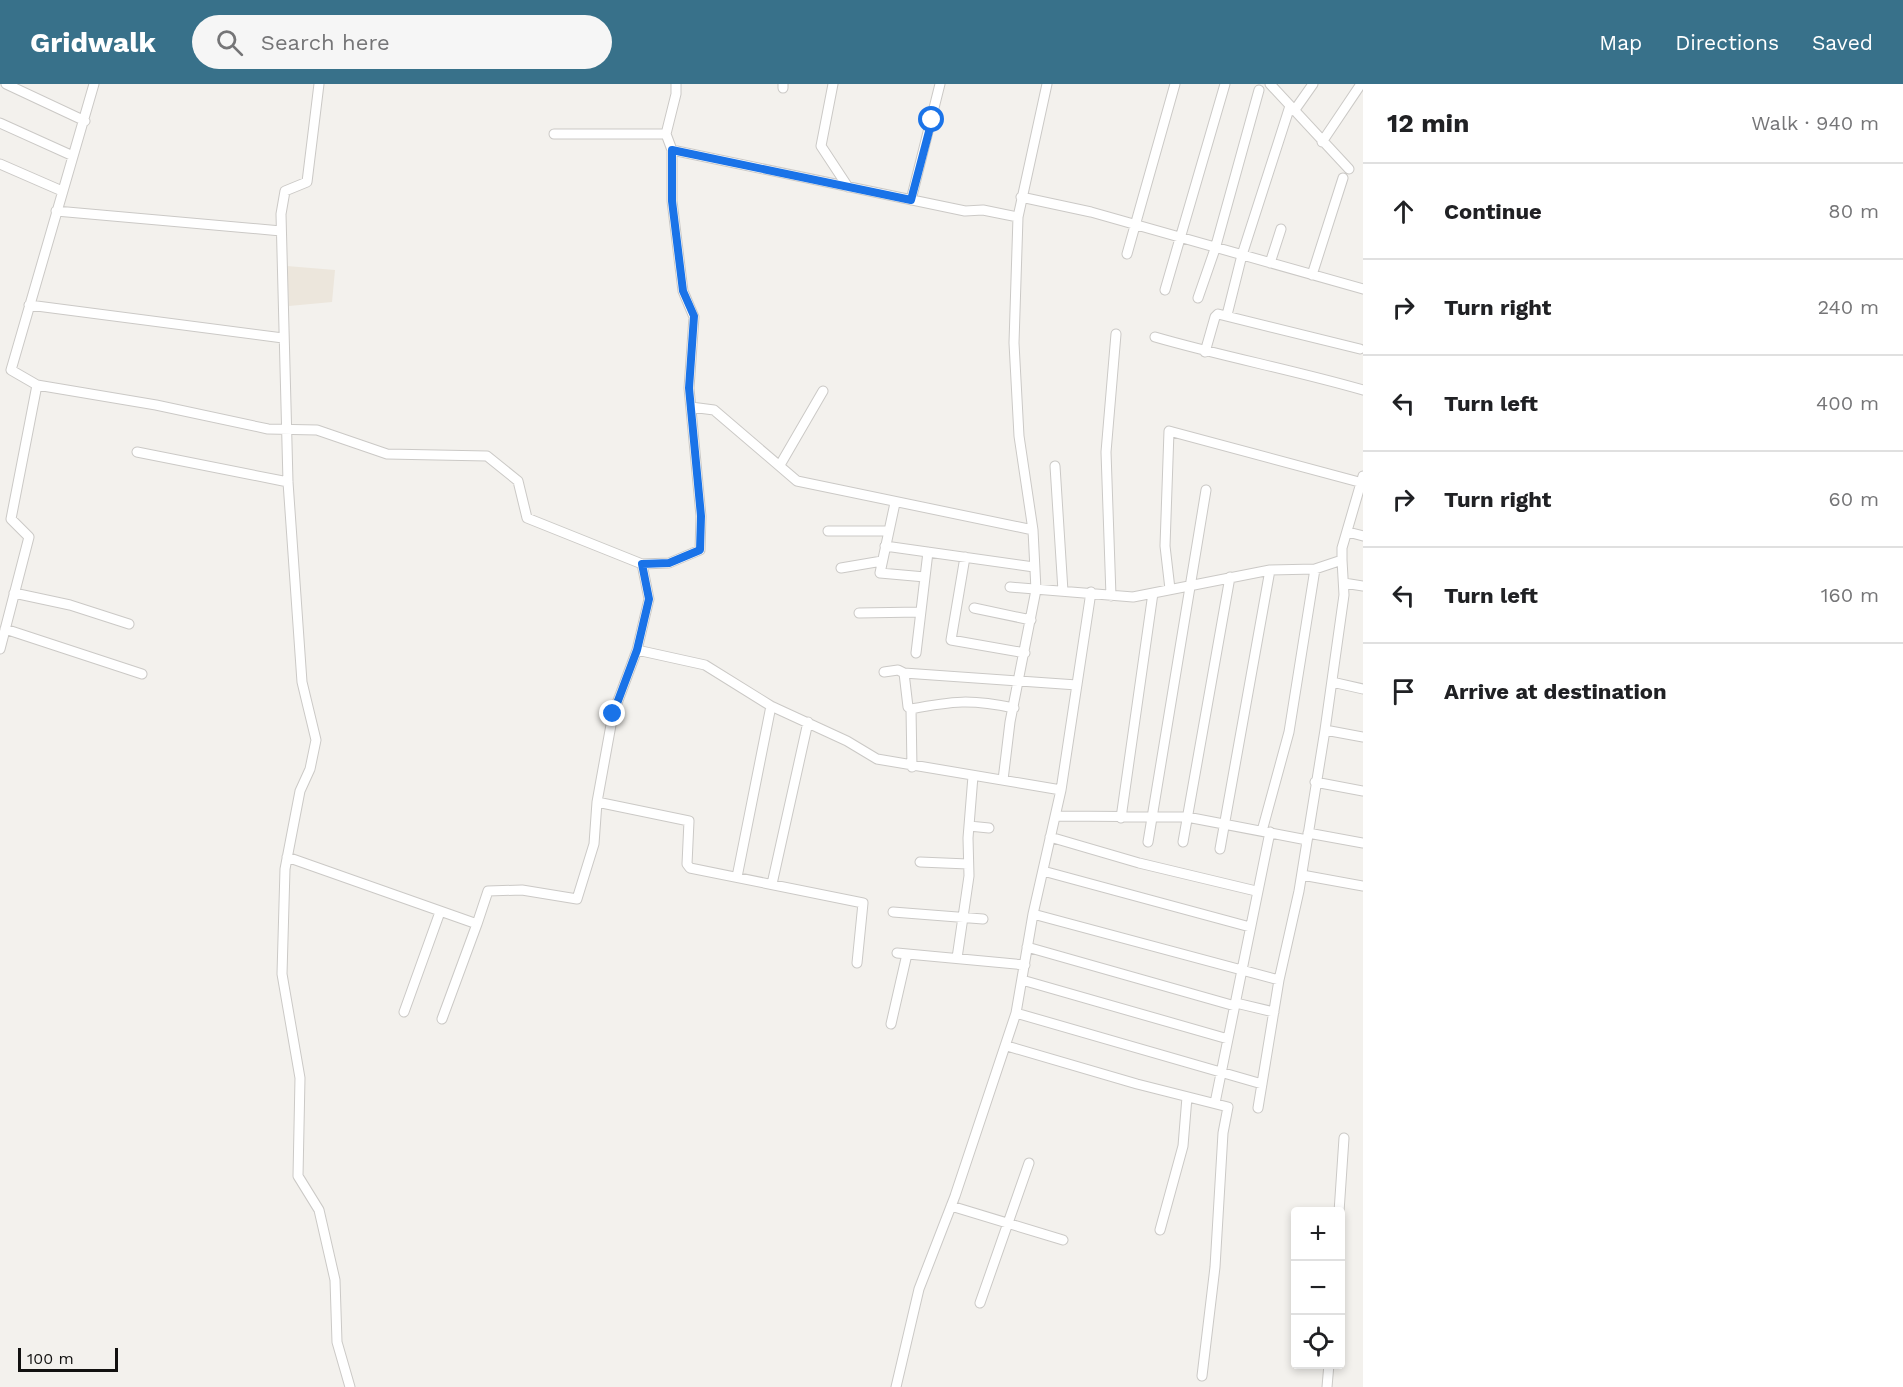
<!DOCTYPE html>
<html lang="en">
<head>
<meta charset="utf-8">
<style>
	:root { --surface:#fff; --page:#f6f6f6; --text:#202124; --muted:#757577; --line:#e0e0e0; --accent:#38718a }
	body { margin:0; font-family:"Work Sans",sans-serif; background:var(--page); color:var(--text) }
	.controls { position:absolute; right:18px; bottom:18px; display:grid; overflow:hidden; border-radius:6px; box-shadow:0 3px 9px #0003 }
	.controls button { width:54px; height:54px; display:grid; place-items:center; padding:0; border:0; border-bottom:2px solid var(--line); background:var(--surface); color:var(--text); font:30px sans-serif }
	.scale { position:absolute; left:18px; bottom:15px; width:100px; box-sizing:border-box; padding-left:6px; border:3px solid #121110; border-top:0; font-size:16px; line-height:21px; white-space:nowrap; color:#121110; -webkit-text-stroke:4px #f3f1ed; paint-order:stroke }
	.stop { position:absolute; width:18px; height:18px; margin:-14px; border:4px solid #1a73e8; border-radius:50%; background:#fff }
	.stop.end { background:#1a73e8; border-color:#fff; box-shadow:0 2px 6px #0008 }
	.list { margin:0; padding:0; list-style:none }
	h2 { display:flex; justify-content:space-between; align-items:center; height:78px; margin:0; padding:0 24px; font-size:26px }
	h2 small { font-size:20px; font-weight:400; color:var(--muted) }
	.list li { display:grid; grid-template-columns:39px 1fr auto; gap:18px; align-items:center; box-sizing:border-box; height:96px; padding:0 24px; border-top:2px solid var(--line) }
	.list b { display:block; font-size:22px; white-space:nowrap }
	.list em { font-size:20px; font-style:normal; color:var(--muted) }
	.icon { flex:none; width:33px; height:33px; fill:none; stroke:currentColor; stroke-width:2; stroke-linecap:round; stroke-linejoin:round }
	.map { position:relative; flex:none; width:1363px; height:1303px; overflow:hidden }
	header { display:flex; align-items:center; gap:36px; box-sizing:border-box; height:84px; padding:0 30px; background:var(--accent); color:#fff }
	header strong { font-size:28px }
	nav { display:flex; gap:33px; margin-inline-start:auto; font-size:21px }
	.search { width:420px; height:54px; background:var(--page); display:flex; align-items:center; gap:15px; box-sizing:border-box; padding:0 21px; border-radius:33px; color:var(--muted); font-size:22px }
	main { display:flex }
	aside { flex:1; background:var(--surface) }
	.map>svg:first-child { display:block }
	.built { fill:#ece6dc }
	.lines { fill:none; stroke-linecap:round; stroke-linejoin:round }
	.minor-casing { stroke:#cbc9c6; stroke-width:11 }
	.minor { stroke:#fff; stroke-width:9 }
	.route { stroke:#1a73e8; stroke-width:8 }
</style>
</head>
<body>
<header>
<strong>Gridwalk</strong>
<div class="search"><svg class="icon" aria-label="search" viewBox="0 0 24 24"><circle cx="10" cy="10" r="6"/><path d="M15 15l6 6"/></svg>Search here</div>
<nav><a>Map</a><a>Directions</a><a>Saved</a></nav>
</header>
<main>
<div class="map">
<svg width="1363" height="1303" viewBox="0 0 1363 1303">
	<rect width="100%" height="100%" fill="#f3f1ed"/>
	<path class="built" d="M 287,182 L 335,186 L 332,218 L 289,222 Z"/>
	<g class="lines">
		<g class="minor-casing">
			<path id="minor" d="M 6,0 L 85,37
				M 319,0 L 307,98 L 285,107 L 281,130 L 288,398 L 302,598 L 316,656 L 310,685 L 300,707 L 285,785 L 282,890 L 300,994 L 298,1092 L 319,1126 L 335,1196 L 337,1258 L 350,1303
				M 833,0 L 821,62 L 848,103
				M 1270,0 L 1349,85
				M 783,4 L 783,0
				M 1294,27 L 1313,0
				M 0,39 L 73,72
				M 554,50 L 666,50
				M 1322,58 L 1361,0
				M 672,66 L 965,127 L 983,126 L 1018,133
				M 0,80 L 62,107
				M 1021,113 L 1091,128 L 1363,205
				M 911,116 L 940,0
				M 56,127 L 281,147
				M 1127,170 L 1175,0
				M 1270,179 L 1281,145
				M 1312,191 L 1343,94
				M 1165,206 L 1225,0
				M 1198,214 L 1215,165 L 1259,6
				M 29,221 L 283,254
				M 1227,231 L 1242,171 L 1290,22
				M 1155,253 C 1224,273 1294,286 1363,306
				M 1205,268 L 1215,233 L 1218,230 L 1360,265
				M 37,301 L 156,321 L 268,345 L 317,346 L 387,370 L 487,372 L 518,397 L 527,434 L 642,480 L 669,479 L 700,466 L 701,432 L 689,304 L 694,233 L 683,207 L 672,117 L 672,66 L 666,50 L 676,10 L 676,0
				M 691,323 L 714,326 L 797,397 L 1033,446
				M 137,368 L 288,398
				M 780,381 L 823,307
				M 1055,382 L 1063,507
				M 895,419 L 880,489 L 925,493
				M 828,447 L 888,447
				M 1348,448 L 1363,452
				M 885,462 L 1034,483
				M 965,473 L 951,556 L 1025,569
				M 841,484 L 882,477
				M 1344,499 L 1363,502
				M 1010,503 L 1133,513 L 1270,486 L 1315,485 L 1342,476 L 1342,464 L 1363,392
				M 1170,505 L 1165,462 L 1169,347 L 1359,398
				M 14,509 L 70,521 L 129,540
				M 1111,512 L 1106,368 L 1116,250
				M 974,524 L 1031,536
				M 859,529 L 920,528
				M 5,545 L 142,590
				M 0,565 L 29,453 L 11,435 L 37,301 L 11,286 L 94,0
				M 637,566 L 705,581 L 771,622 L 847,657 L 877,675 L 1061,706
				M 916,569 L 928,468
				M 884,588 L 898,586 L 904,589 L 908,623 L 911,625 L 912,683
				M 904,589 L 1077,601
				M 1332,598 L 1363,605
				M 911,625 C 953,617 971,615 1014,624
				M 1325,646 L 1363,653
				M 1003,696 L 1010,638 L 1036,506 L 1033,446 L 1019,352 L 1014,259 L 1018,133 L 1047,0
				M 1315,698 L 1363,707
				M 597,718 L 689,737 L 687,780 L 690,784 L 863,819 L 857,879
				M 1056,732 L 1187,733 L 1307,756
				M 1121,734 L 1153,509
				M 969,742 L 989,744
				M 1262,747 L 1289,648 L 1315,485
				M 1308,749 L 1363,759
				M 1050,753 L 1139,779 L 1256,807
				M 1148,758 L 1206,406
				M 1183,758 L 1230,493
				M 1220,765 L 1270,486
				M 287,773 L 477,840 L 488,807 L 522,806 L 577,815 L 594,760 L 597,718 L 613,630 L 637,566 L 649,515 L 642,480
				M 920,778 L 968,780
				M 1043,787 L 1250,843
				M 1302,791 L 1363,802
				M 737,793 L 771,622
				M 772,800 L 808,638
				M 893,828 L 983,835
				M 1033,830 L 1279,896
				M 1027,863 L 1235,922
				M 897,869 L 1025,881
				M 957,874 L 969,792 L 968,754 L 973,692
				M 1022,896 L 1228,955
				M 1236,919 L 1274,928
				M 404,928 L 440,828
				M 1016,929 L 1262,1000
				M 442,935 L 477,840
				M 891,940 L 907,870
				M 1007,962 L 1137,1000 L 1228,1023 L 1223,1049 L 1215,1183 L 1202,1292
				M 1215,1019 L 1270,748
				M 1258,1024 L 1279,896 L 1299,807 L 1325,646 L 1344,511 L 1342,476
				M 951,1122 L 1063,1156
				M 1339,1128 L 1344,1054
				M 1160,1146 L 1183,1062 L 1187,1013
				M 980,1219 L 1029,1079
				M 896,1303 L 919,1205 L 955,1112 L 1016,929 L 1033,830 L 1061,706 L 1091,508
				M 1327,1303 L 1329,1280"/>
		</g>
		<use href="#minor" class="minor"/>
	</g>
	<g class="lines">
		<path class="route" d="M 613,630 L 637,566 L 649,515 L 642,480 L 669,479 L 700,466 L 701,432 L 689,304 L 694,232 L 683,207 L 672,117 L 672,66 L 911,116 L 932,36"/>
	</g>
</svg>
<div class="controls">
<button>+</button>
<button>−</button>
<button><svg class="icon" aria-label="locate" viewBox="0 0 24 24"><circle cx="12" cy="12" r="6"/><path d="M12 2v4M12 18v4M2 12h4M18 12h4"/></svg></button>
</div>
<div class="scale">100 m</div>
<div class="stop" style="left:932px;top:36px"></div>
<div class="stop end" style="left:613px;top:630px"></div>
</div>
<aside>
<h2>12 min<small>Walk · 940 m</small></h2>
<ul class="list">
<li><svg class="icon" aria-label="ahead" viewBox="0 0 24 24"><path d="M12 20V5M6 11l6-6 6 6"/></svg><div><b>Continue</b></div><em>80 m</em></li>
<li><svg class="icon" aria-label="right" viewBox="0 0 24 24"><path d="M7 20v-9h11M14 6l5 5-5 5"/></svg><div><b>Turn right</b></div><em>240 m</em></li>
<li><svg class="icon" aria-label="left" viewBox="0 0 24 24"><path d="M17 20v-9H6M10 6l-5 5 5 5"/></svg><div><b>Turn left</b></div><em>400 m</em></li>
<li><svg class="icon" aria-label="right" viewBox="0 0 24 24"><path d="M7 20v-9h11M14 6l5 5-5 5"/></svg><div><b>Turn right</b></div><em>60 m</em></li>
<li><svg class="icon" aria-label="left" viewBox="0 0 24 24"><path d="M17 20v-9H6M10 6l-5 5 5 5"/></svg><div><b>Turn left</b></div><em>160 m</em></li>
<li><svg class="icon" aria-label="arrive" viewBox="0 0 24 24"><path d="M6 21V4h12l-3 4 3 4H6"/></svg><div><b>Arrive at destination</b></div></li>
</ul>
</aside>
</main>
</body>
</html>
